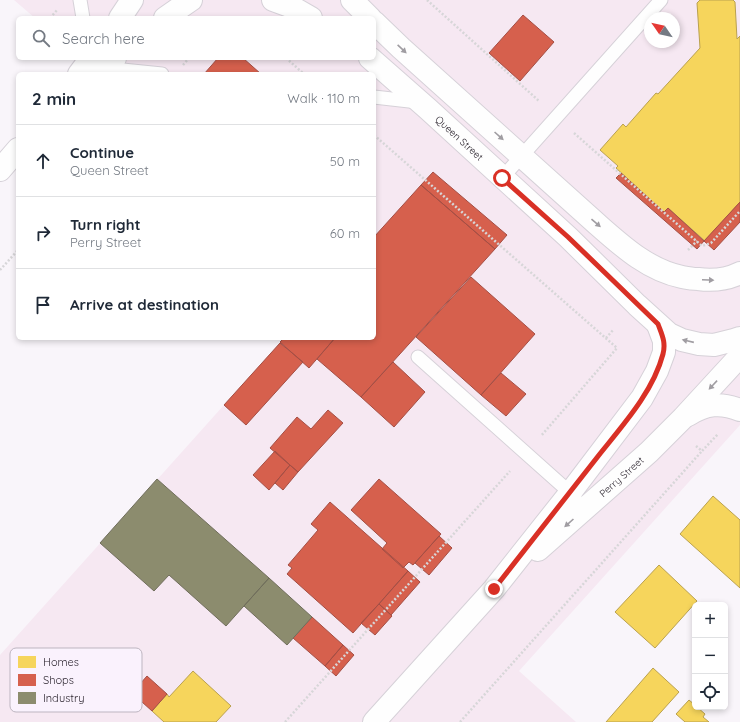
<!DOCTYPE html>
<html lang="en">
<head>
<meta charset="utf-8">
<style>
	:root { --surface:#fff; --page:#f2f2f3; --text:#1f2937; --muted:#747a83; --line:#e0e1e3 }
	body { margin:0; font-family:Quicksand,sans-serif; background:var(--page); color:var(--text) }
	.controls { position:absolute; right:12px; bottom:12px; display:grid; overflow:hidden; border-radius:6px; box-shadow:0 2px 6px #0003 }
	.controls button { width:36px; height:36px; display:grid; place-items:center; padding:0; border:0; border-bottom:1px solid var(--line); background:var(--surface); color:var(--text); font:20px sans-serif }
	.compass { position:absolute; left:644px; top:12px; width:36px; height:36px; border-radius:50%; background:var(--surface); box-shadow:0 2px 6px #0003; rotate:304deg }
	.stop { position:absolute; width:12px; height:12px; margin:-9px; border:3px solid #d93025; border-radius:50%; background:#fff }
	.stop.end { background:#d93025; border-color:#fff; box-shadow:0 1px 4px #0008 }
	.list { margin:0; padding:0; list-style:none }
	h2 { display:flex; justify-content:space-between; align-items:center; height:52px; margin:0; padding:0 16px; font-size:17px }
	h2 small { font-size:13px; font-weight:400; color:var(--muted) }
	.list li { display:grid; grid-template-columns:26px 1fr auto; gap:12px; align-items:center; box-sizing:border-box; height:72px; padding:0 16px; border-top:1px solid var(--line) }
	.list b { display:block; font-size:15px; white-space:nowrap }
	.list p { margin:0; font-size:13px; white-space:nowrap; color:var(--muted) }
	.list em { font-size:13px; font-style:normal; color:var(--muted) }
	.icon { flex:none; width:22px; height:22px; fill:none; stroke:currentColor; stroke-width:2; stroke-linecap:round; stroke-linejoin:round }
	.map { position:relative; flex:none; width:740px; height:722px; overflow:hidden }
	.search { position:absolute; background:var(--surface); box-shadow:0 2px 6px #0003; left:16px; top:16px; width:360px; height:44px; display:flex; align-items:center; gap:10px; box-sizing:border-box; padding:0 14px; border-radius:6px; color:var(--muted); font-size:15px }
	.panel { position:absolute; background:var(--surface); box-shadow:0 2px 6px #0003; left:16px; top:72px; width:360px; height:268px; border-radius:6px }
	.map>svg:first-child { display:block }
	.commercial { fill:#f6e8f2; fill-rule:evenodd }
	.homes { fill:#f6d55c; stroke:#baa14f }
	.shops { fill:#d6604d; stroke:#a44f45 }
	.industry { fill:#8c8c6e; stroke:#706e5c }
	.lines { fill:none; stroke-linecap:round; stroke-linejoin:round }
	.service-casing { stroke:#d6d1d8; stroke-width:15 }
	.minor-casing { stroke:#d6d1d8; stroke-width:24 }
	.secondary-casing { stroke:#d6d1d8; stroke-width:24 }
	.path { stroke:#d7d6d8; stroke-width:2.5; stroke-dasharray:2 2; stroke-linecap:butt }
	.service { stroke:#fefefe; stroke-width:13 }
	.minor { stroke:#fefefe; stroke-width:22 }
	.secondary { stroke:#fefefe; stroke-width:22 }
	.oneway { fill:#a09da2 }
	.route { stroke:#d93025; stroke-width:5 }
	.labels { text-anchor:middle; stroke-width:4; stroke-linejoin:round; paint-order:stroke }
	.street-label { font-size:10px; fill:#2e2731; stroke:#faf2fd }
	.key { fill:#faf2fd; stroke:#bdb5c0; stroke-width:1 }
	.key-label { font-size:11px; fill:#2e2731 }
</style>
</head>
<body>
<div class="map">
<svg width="740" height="722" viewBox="0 0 740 722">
	<rect width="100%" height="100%" fill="#f9f5fa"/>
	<path class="commercial" d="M 14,0 L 740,0 L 740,425 L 519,671 L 576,722 L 0,722 L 0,655 L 284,338 L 374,338 L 374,74 L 75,74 L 80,58 L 374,58 L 374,18 L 35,18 ZM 650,18 L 674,18 L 674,42 L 650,42 Z"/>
	<path class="homes" d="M 700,0 L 733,0 L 735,2 L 737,39 L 740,36 L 740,202 L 705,241 L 668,208 L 664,212 L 616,168 L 618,166 L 600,150 L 623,124 L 626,127 L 656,93 L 658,94 L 700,48 L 697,3 Z
		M 713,496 L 740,520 L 740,588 L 680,534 Z
		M 659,565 L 697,601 L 655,648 L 615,612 Z
		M 653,668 L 679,692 L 652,722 L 606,722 Z
		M 193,671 L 231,706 L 216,722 L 164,722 L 152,711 L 167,694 L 169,697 Z
		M 689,700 L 695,705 L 695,707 L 697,707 L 705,714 L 703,717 L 709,722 L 685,722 L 676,714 Z"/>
	<path class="shops" d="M 523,15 L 554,42 L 520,81 L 489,53 Z
		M 218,58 L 243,58 L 261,74 L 204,74 Z
		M 433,172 L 507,235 L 495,249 L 421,185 Z
		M 621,173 L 664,212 L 668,208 L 704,241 L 697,249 L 616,178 Z
		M 421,185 L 495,249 L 361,397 L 317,359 L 335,338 L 374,338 L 374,237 Z
		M 740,202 L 740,222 L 714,250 L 704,241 Z
		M 471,277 L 535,334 L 481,395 L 416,337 Z
		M 284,338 L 335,338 L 309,368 L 280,342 Z
		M 280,343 L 303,362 L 246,425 L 224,405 Z
		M 393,362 L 425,392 L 394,427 L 361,397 Z
		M 501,373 L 526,394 L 506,416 L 481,395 Z
		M 328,410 L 343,423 L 298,472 L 270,448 L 297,417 L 311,429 Z
		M 275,451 L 290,465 L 269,490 L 253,475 Z
		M 290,465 L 298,472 L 283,490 L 275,483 Z
		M 379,479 L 441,534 L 413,565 L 409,562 L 403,568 L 382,549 L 387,543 L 351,510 Z
		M 330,502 L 408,571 L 353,633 L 287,574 L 292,568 L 288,565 L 318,530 L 311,524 Z
		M 439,536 L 452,548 L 429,575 L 415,563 Z
		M 408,571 L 420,582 L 391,615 L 379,604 Z
		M 379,604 L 392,616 L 375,635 L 361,623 Z
		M 312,617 L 343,645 L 325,666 L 293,638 Z
		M 343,645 L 354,655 L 336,676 L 325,666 Z
		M 147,676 L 167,694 L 152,711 L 132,693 Z"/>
	<path class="industry" d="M 157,479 L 269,578 L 226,626 L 169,575 L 154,591 L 100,543 Z
		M 269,578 L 312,617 L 287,645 L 244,606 Z"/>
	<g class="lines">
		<g class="service-casing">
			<path id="service" d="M 80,0 L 83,18
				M 103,68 L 162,74
				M 374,97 L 418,102
				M 502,178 L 661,0
				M 418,357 L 575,497"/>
		</g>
		<g class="minor-casing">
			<g id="minor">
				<path d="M 120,18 L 132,0"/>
				<path d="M 165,18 L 191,0"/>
				<path d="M 79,74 L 91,58"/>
				<path d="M 96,74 L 115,58"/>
				<path d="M 0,170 L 18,149"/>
				<path d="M 688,415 C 706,404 720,402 740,410"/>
				<path id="s1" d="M 538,550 L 649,452 L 683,418 L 740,356"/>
				<path d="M 374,722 L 494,589 L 570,493 L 642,398 L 657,371 L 664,352 L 664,341 L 658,325"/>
			</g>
		</g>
		<g class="secondary-casing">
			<g id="secondary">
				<path d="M 273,0 L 292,7 L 311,18"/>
				<path d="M 352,0 L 370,18"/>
				<path d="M 374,22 L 401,48 L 597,224 C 622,246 648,270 682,277 C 687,278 693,279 698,279 C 713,281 726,280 740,273"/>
				<path id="s2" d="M 370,58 L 428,109 L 568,237 L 637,305 L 669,334 L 682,340 L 699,344 L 714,345 L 734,340 L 740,338"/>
			</g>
		</g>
		<path class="path" d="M 427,0 L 539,101
			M 50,18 L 58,9
			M 286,58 L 304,74
			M 183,65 L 189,58
			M 574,133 L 702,246 L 711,243 L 740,211
			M 374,135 L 617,348 L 541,436
			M 688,250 L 697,241
			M 0,270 L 18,250
			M 606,338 L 614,329
			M 696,446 L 702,451 L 718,434
			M 285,722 L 510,471
			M 460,722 L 702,451"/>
		<use href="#service" class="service"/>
		<use href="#minor" class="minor"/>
		<use href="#secondary" class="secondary"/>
	</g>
	<defs><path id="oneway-solid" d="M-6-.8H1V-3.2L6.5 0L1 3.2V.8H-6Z"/></defs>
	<g class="oneway">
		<use href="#oneway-solid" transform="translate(402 49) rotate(43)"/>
		<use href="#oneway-solid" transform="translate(499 136) rotate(42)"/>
		<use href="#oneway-solid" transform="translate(596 223) rotate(41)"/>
		<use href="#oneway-solid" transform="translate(708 280) rotate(2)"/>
		<use href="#oneway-solid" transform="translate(688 341) rotate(-167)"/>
		<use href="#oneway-solid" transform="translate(713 385) rotate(133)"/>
		<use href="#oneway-solid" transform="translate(569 523) rotate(138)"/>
	</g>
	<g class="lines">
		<path class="route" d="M 494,589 C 529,545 564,500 599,455 C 623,425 653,392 663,354 C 666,342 662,335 658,324 L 568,237 L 502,178"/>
	</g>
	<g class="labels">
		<g class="street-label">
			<text dy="4" stroke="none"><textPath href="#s2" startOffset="120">Queen Street</textPath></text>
			<text dy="4" stroke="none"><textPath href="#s1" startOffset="111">Perry Street</textPath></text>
		</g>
	</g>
	<rect x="10" y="648" width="132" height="64" rx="6" class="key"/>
	<rect x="18" y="656" width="18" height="12" fill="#f6d55c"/>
	<rect x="18" y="674" width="18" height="12" fill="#d6604d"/>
	<rect x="18" y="692" width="18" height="12" fill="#8c8c6e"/>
	<g class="key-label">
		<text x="43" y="666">Homes</text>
		<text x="43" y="684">Shops</text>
		<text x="43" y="702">Industry</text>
	</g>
</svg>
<div class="controls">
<button>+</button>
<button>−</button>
<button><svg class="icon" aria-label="locate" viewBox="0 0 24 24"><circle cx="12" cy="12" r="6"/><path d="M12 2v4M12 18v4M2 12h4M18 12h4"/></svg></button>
</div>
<svg class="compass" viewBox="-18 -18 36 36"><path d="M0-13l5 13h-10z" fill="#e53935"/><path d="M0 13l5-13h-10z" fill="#747a83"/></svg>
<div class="stop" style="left:502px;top:178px"></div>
<div class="stop end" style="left:494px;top:589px"></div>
<div class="search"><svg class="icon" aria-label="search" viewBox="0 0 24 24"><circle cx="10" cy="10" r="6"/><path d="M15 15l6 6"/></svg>Search here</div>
<section class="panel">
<h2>2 min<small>Walk · 110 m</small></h2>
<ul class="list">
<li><svg class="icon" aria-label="ahead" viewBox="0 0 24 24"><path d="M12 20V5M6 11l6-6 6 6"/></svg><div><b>Continue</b><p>Queen Street</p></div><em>50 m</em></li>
<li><svg class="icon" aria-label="right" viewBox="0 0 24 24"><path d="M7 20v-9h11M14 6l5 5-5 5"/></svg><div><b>Turn right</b><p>Perry Street</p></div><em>60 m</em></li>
<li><svg class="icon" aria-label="arrive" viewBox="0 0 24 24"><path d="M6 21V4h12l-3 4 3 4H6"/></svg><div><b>Arrive at destination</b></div></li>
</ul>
</section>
</div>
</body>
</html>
